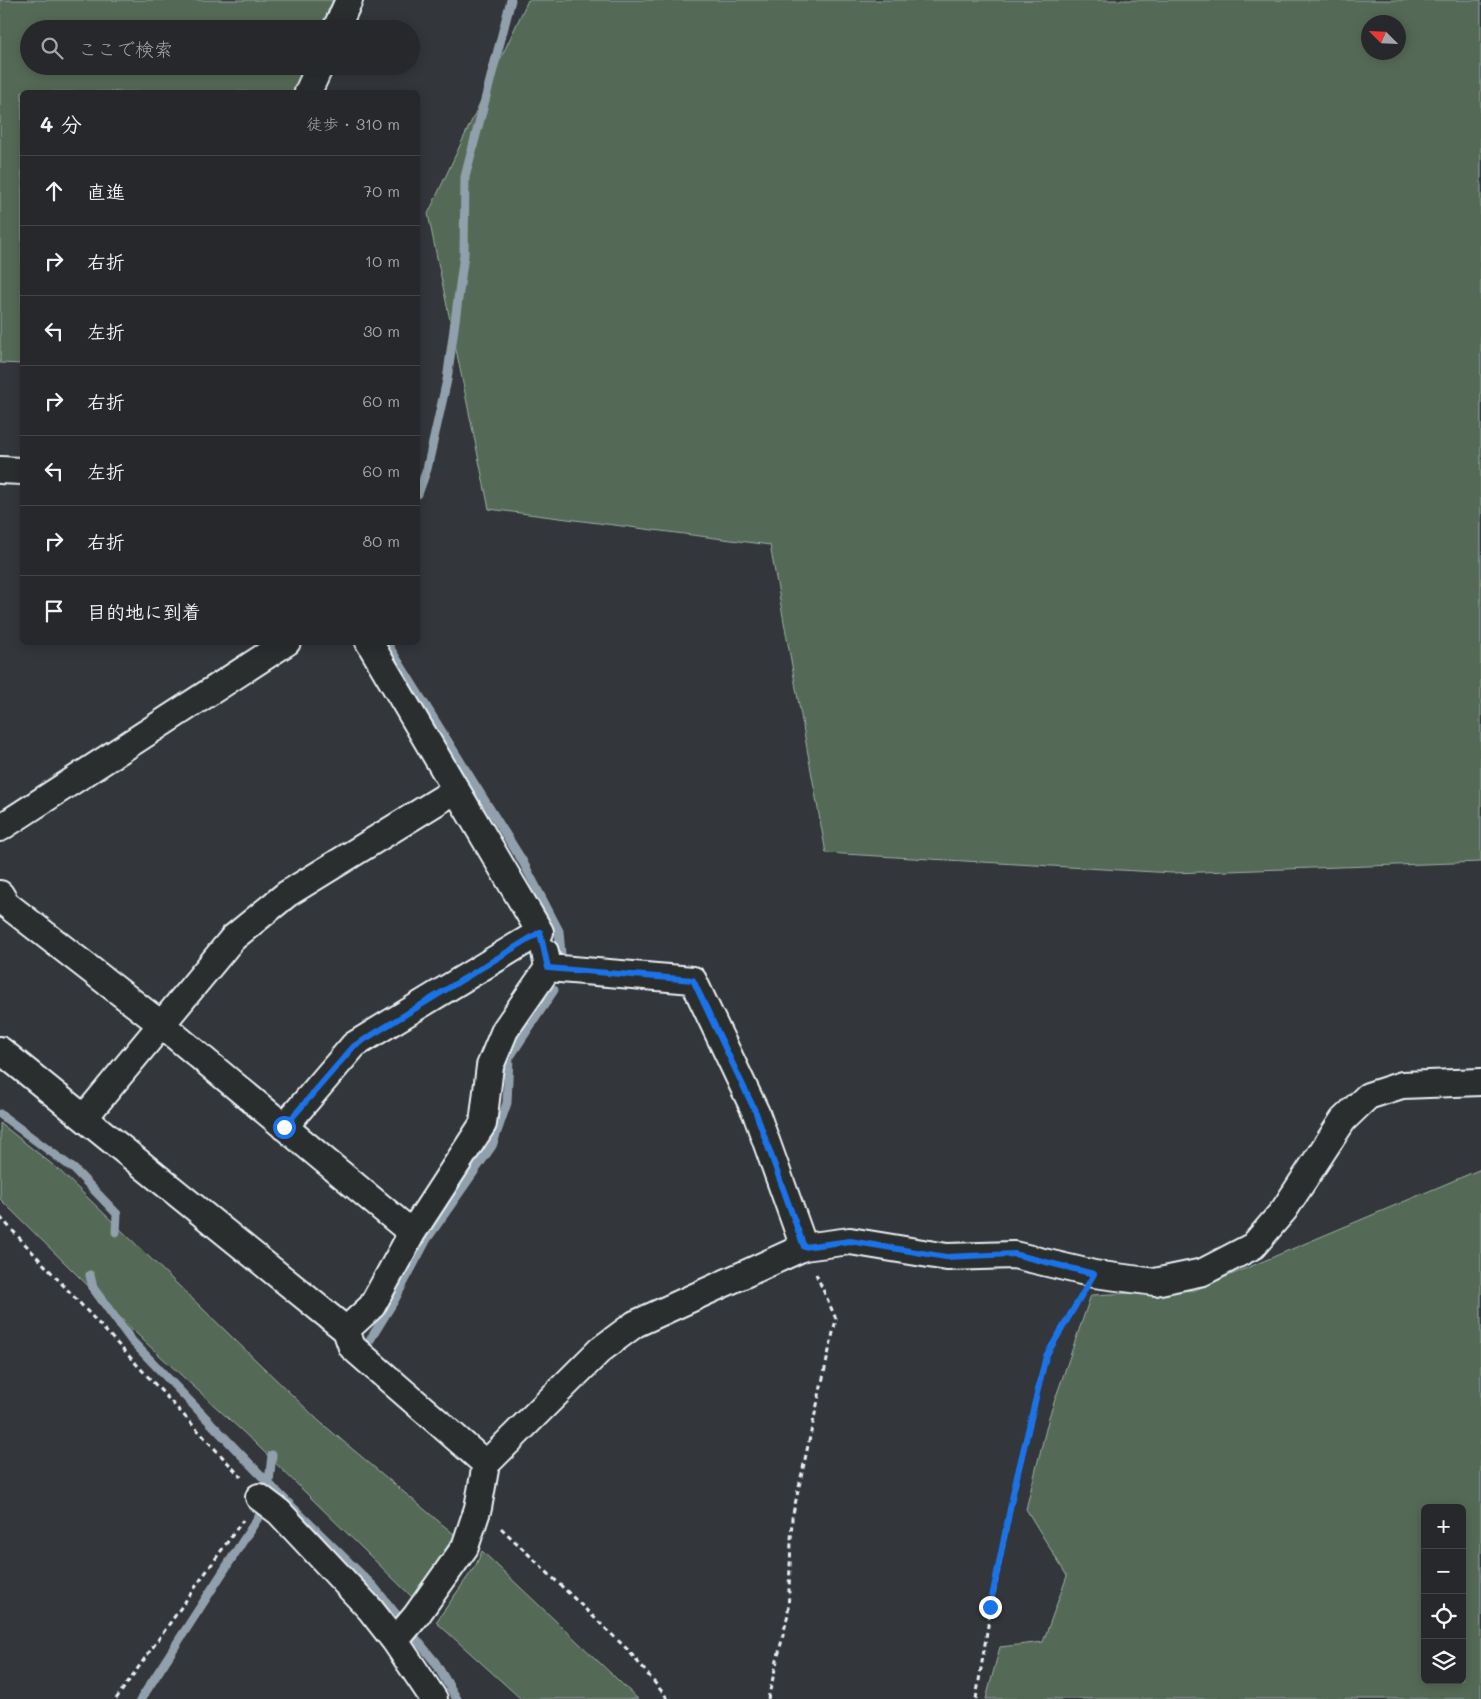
<!DOCTYPE html>
<html lang="ja">
<head>
<meta charset="utf-8">
<style>
	:root { --surface:#26282c; --page:#323438; --text:#f1f3f6; --muted:#a4a6a9; --line:#424448 }
	body { margin:0; font-family:Mali,"Klee One",sans-serif; background:var(--page); color:var(--text) }
	.controls { position:absolute; right:15px; bottom:15px; display:grid; overflow:hidden; border-radius:8px; box-shadow:0 2px 12px #0003 }
	.controls button { width:45px; height:45px; display:grid; place-items:center; padding:0; border:0; border-bottom:1px solid var(--line); background:var(--surface); color:var(--text); font:25px sans-serif }
	.compass { position:absolute; left:1361px; top:15px; width:45px; height:45px; border-radius:50%; background:var(--surface); box-shadow:0 2px 12px #0003; rotate:294deg }
	.stop { position:absolute; width:15px; height:15px; margin:-11px; border:4px solid #1a73e8; border-radius:50%; background:#fff }
	.stop.end { background:#1a73e8; border-color:#fff; box-shadow:0 1px 5px #0008 }
	.list { margin:0; padding:0; list-style:none }
	h2 { display:flex; justify-content:space-between; align-items:center; height:65px; margin:0; padding:0 20px; font-size:21px }
	h2 small { font-size:16px; font-weight:400; color:var(--muted) }
	.list li { display:grid; grid-template-columns:32px 1fr auto; gap:15px; align-items:center; box-sizing:border-box; height:70px; padding:0 20px; border-top:1px solid var(--line) }
	.list b { display:block; font-size:19px; white-space:nowrap }
	.list em { font-size:16px; font-style:normal; color:var(--muted) }
	.icon { flex:none; width:28px; height:28px; fill:none; stroke:currentColor; stroke-width:2; stroke-linecap:round; stroke-linejoin:round }
	.map { position:relative; flex:none; width:1481px; height:1699px; overflow:hidden }
	.search { position:absolute; background:var(--surface); box-shadow:0 2px 12px #0003; left:20px; top:20px; width:400px; height:55px; display:flex; align-items:center; gap:12px; box-sizing:border-box; padding:0 18px; border-radius:28px; color:var(--muted); font-size:19px }
	.panel { position:absolute; background:var(--surface); box-shadow:0 2px 12px #0003; left:20px; top:90px; width:400px; height:555px; border-radius:8px }
	.map>svg:first-child { display:block }
	.green { fill:#546a56; stroke:#9eaea7; fill-rule:evenodd }
	.lines { fill:none; stroke-linecap:round; stroke-linejoin:round }
	.stream { stroke:#91a0ac; stroke-width:9 }
	.street-casing { stroke:#e8f1f8; stroke-width:30 }
	.path { stroke:#e8f1f8; stroke-width:3; stroke-dasharray:5 4; stroke-linecap:butt }
	.street { stroke:#2a2d2e; stroke-width:26 }
	.route { stroke:#1a73e8; stroke-width:6 }
</style>
</head>
<body>
<div class="map">
<svg width="1481" height="1699" viewBox="0 0 1481 1699">
	<rect width="100%" height="100%" fill="#33363b"/>
	<filter id="ink" filterUnits="userSpaceOnUse"><feTurbulence type="fractalNoise" baseFrequency=".02" numOctaves="2"/><feDisplacementMap in="SourceGraphic" scale="10" xChannelSelector="R" yChannelSelector="G"/><feConvolveMatrix kernelMatrix="1 2 1 2 8 2 1 2 1" color-interpolation-filters="sRGB"/></filter>
	<g filter="url(#ink)">
		<path class="green" d="M 0,0 L 337,0 L 325,29 L 29,29 L 29,66 L 309,66 L 298,92 L 22,92 L 22,364 L 0,363 Z
			M 528,0 L 1481,0 L 1481,862 L 1172,873 L 826,853 L 770,545 L 489,509 L 428,214 ZM 1398,22 L 1398,52 L 1368,52 L 1368,22 Z
			M 0,1123 L 58,1169 L 319,1421 L 455,1535 L 426,1578 L 415,1600 L 254,1442 L 144,1341 L 0,1199 Z
			M 1481,1169 L 1481,1699 L 986,1699 L 1000,1647 L 1043,1642 L 1067,1576 L 1026,1509 L 1049,1417 L 1091,1295 L 1195,1290 ZM 1425,1508 L 1462,1508 L 1462,1680 L 1425,1680 Z
			M 482,1551 L 638,1699 L 521,1699 L 436,1622 L 476,1565 Z"/>
		<g class="lines">
			<path class="stream" d="M 418,494 L 427,469 L 447,380 L 464,255 L 465,177 L 511,0
				M 386,642 L 523,862 L 559,931 L 561,954
				M 0,1114 L 74,1169 L 117,1214 L 116,1232
				M 90,1275 L 93,1288 L 132,1341 L 276,1491 L 374,1587 L 435,1662 L 457,1699
				M 370,1340 L 394,1301 L 427,1239 L 492,1146 L 507,1103 L 509,1058 L 554,990
				M 269,1482 L 272,1455
				M 141,1699 L 261,1513"/>
			<g class="street-casing">
				<path id="street" d="M 336,29 L 349,0
					M 308,92 L 320,66
					M 0,470 L 22,471
					M 0,828 L 287,642
					M 0,894 L 6,904 L 162,1025 L 412,1233 L 372,1306 L 346,1330
					M 548,968 L 693,980 L 756,1113 L 804,1247
					M 0,1050 L 346,1330 L 352,1347 L 486,1464
					M 84,1118 L 233,938 L 287,894 L 456,790
					M 284,1127 L 354,1045 L 540,932 L 369,642
					M 412,1233 L 483,1124 L 490,1066 L 505,1030 L 548,968 L 545,952
					M 259,1497 L 279,1512 L 370,1609 L 395,1641 L 434,1699
					M 395,1641 L 416,1616 L 465,1547 L 478,1508 L 486,1464 L 600,1350 L 635,1324 L 804,1247 L 850,1241 L 947,1257 L 1014,1255 L 1094,1274 L 1155,1282 L 1203,1272 L 1253,1246 L 1284,1210 L 1343,1120 L 1368,1096 L 1402,1085 L 1481,1082"/>
			</g>
			<path class="path" d="M 0,1217 L 241,1477
				M 501,1528 L 628,1650 L 668,1699
				M 116,1699 L 243,1520
				M 768,1699 L 788,1614 L 792,1518 L 836,1319 L 816,1274
				M 976,1699 L 991,1607 L 1014,1489 L 1046,1356 L 1078,1301"/>
			<use href="#street" class="street"/>
		</g>
	</g>
	<g class="lines" filter="url(#ink)">
		<path class="route" d="M 284,1127 L 354,1046 L 540,932 L 548,968 L 693,980 L 756,1113 L 804,1247 L 850,1241 L 946,1257 L 1014,1254 L 1094,1274 L 1046,1356 L 1014,1489 L 990,1607"/>
	</g>
</svg>
<div class="controls">
<button>+</button>
<button>−</button>
<button><svg class="icon" aria-label="locate" viewBox="0 0 24 24"><circle cx="12" cy="12" r="6"/><path d="M12 2v4M12 18v4M2 12h4M18 12h4"/></svg></button>
<button><svg class="icon" aria-label="layers" viewBox="0 0 24 24"><path d="M12 4l9 5-9 5-9-5zM3 14l9 5 9-5"/></svg></button>
</div>
<svg class="compass" viewBox="-18 -18 36 36"><path d="M0-13l5 13h-10z" fill="#e53935"/><path d="M0 13l5-13h-10z" fill="#a4a6a9"/></svg>
<div class="stop" style="left:284px;top:1127px"></div>
<div class="stop end" style="left:990px;top:1607px"></div>
<div class="search"><svg class="icon" aria-label="search" viewBox="0 0 24 24"><circle cx="10" cy="10" r="6"/><path d="M15 15l6 6"/></svg>ここで検索</div>
<section class="panel">
<h2>4 分<small>徒歩 · 310 m</small></h2>
<ul class="list">
<li><svg class="icon" aria-label="ahead" viewBox="0 0 24 24"><path d="M12 20V5M6 11l6-6 6 6"/></svg><div><b>直進</b></div><em>70 m</em></li>
<li><svg class="icon" aria-label="right" viewBox="0 0 24 24"><path d="M7 20v-9h11M14 6l5 5-5 5"/></svg><div><b>右折</b></div><em>10 m</em></li>
<li><svg class="icon" aria-label="left" viewBox="0 0 24 24"><path d="M17 20v-9H6M10 6l-5 5 5 5"/></svg><div><b>左折</b></div><em>30 m</em></li>
<li><svg class="icon" aria-label="right" viewBox="0 0 24 24"><path d="M7 20v-9h11M14 6l5 5-5 5"/></svg><div><b>右折</b></div><em>60 m</em></li>
<li><svg class="icon" aria-label="left" viewBox="0 0 24 24"><path d="M17 20v-9H6M10 6l-5 5 5 5"/></svg><div><b>左折</b></div><em>60 m</em></li>
<li><svg class="icon" aria-label="right" viewBox="0 0 24 24"><path d="M7 20v-9h11M14 6l5 5-5 5"/></svg><div><b>右折</b></div><em>80 m</em></li>
<li><svg class="icon" aria-label="arrive" viewBox="0 0 24 24"><path d="M6 21V4h12l-3 4 3 4H6"/></svg><div><b>目的地に到着</b></div></li>
</ul>
</section>
</div>
</body>
</html>
